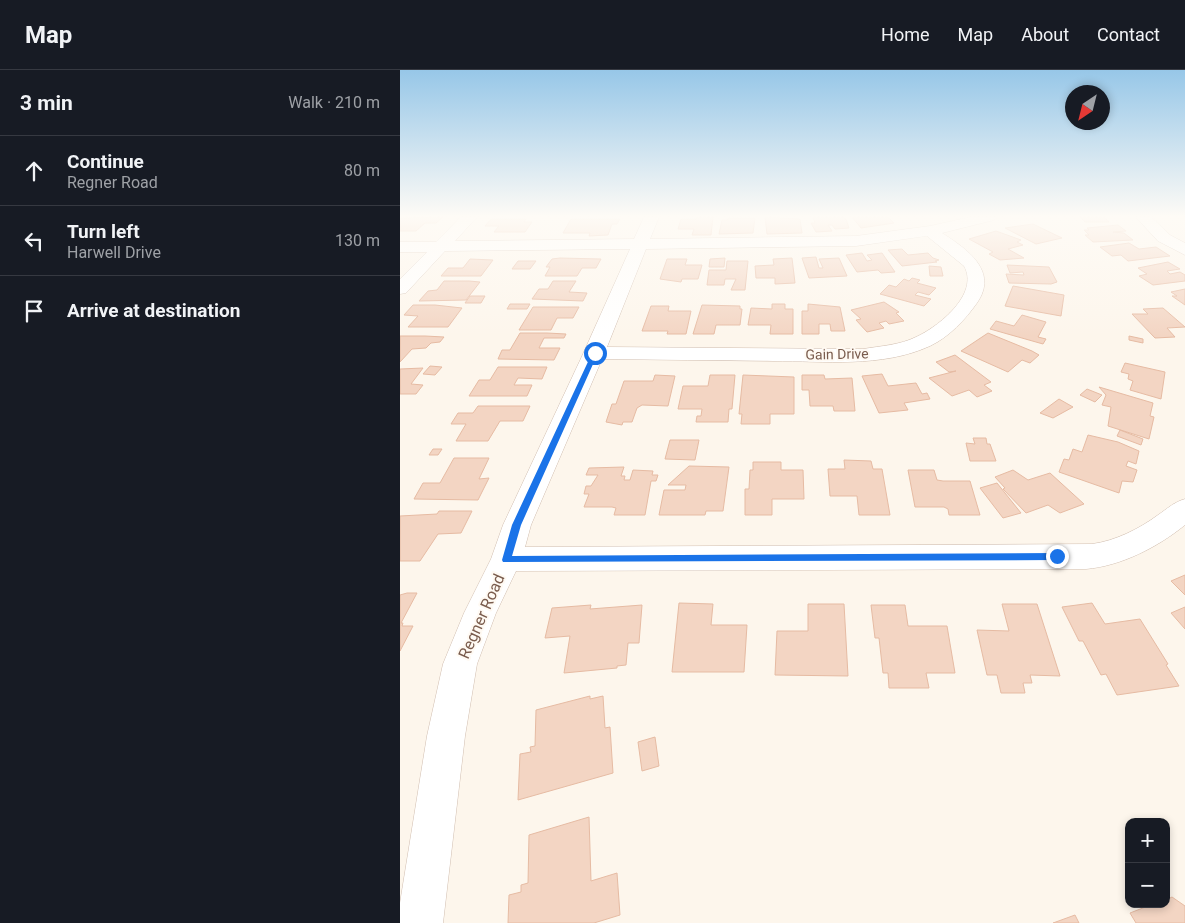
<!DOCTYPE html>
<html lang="en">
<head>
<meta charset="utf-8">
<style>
	:root { --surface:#171b24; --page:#20242c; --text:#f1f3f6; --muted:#9ea1a6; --line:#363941 }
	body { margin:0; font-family:Roboto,sans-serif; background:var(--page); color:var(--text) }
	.controls { position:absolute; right:15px; bottom:15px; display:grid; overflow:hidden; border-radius:10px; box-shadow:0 2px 8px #0003 }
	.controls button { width:45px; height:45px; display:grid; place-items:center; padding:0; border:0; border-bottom:1px solid var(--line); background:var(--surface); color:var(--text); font:25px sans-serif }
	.compass { position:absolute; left:665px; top:15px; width:45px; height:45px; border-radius:50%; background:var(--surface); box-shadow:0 2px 8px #0003; rotate:215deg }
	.stop { position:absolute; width:15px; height:15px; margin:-11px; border:4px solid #1a73e8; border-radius:50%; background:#fff }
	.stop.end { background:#1a73e8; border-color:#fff; box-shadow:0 1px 5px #0008 }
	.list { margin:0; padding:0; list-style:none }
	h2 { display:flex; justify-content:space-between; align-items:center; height:65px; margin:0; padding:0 20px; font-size:21px }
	h2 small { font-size:16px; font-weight:400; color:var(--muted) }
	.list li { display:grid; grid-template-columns:32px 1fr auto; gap:15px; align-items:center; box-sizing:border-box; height:70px; padding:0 20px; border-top:1px solid var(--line) }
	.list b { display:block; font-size:19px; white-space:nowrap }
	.list p { margin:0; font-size:16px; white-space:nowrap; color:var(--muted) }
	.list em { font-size:16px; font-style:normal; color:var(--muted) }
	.icon { flex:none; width:28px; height:28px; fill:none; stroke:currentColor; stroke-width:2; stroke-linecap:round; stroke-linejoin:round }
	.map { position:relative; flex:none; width:785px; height:853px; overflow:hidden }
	header { display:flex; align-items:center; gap:30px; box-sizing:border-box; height:70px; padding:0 25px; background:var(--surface); border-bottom:1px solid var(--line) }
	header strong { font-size:24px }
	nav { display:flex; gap:28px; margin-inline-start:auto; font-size:18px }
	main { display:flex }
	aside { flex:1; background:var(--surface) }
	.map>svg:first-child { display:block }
	.building { fill:#f3d5c3; stroke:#e6bba3 }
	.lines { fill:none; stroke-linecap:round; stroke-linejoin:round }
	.street-casing { stroke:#d1beb0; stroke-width:1 }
	.street { fill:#fff; fill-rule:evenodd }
	.route { fill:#1a73e8 }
	.labels { text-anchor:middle; stroke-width:4; stroke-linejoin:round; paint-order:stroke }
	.far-street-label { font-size:14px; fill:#7a5c4d; stroke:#fffaf3 }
	.street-label { font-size:16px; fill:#7a5c4d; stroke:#fffaf3 }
</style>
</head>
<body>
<header>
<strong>Map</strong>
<nav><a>Home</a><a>Map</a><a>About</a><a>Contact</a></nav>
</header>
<main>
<aside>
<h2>3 min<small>Walk · 210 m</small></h2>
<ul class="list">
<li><svg class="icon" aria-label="ahead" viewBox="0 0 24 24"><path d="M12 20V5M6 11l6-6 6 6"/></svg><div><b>Continue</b><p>Regner Road</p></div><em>80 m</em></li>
<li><svg class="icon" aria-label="left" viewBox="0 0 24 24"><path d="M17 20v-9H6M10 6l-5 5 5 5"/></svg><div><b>Turn left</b><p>Harwell Drive</p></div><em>130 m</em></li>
<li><svg class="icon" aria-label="arrive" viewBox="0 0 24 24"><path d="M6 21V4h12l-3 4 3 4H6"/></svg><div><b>Arrive at destination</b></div></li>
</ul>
</aside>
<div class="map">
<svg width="785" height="853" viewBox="0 0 785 853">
	<rect width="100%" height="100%" fill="#fdf6ec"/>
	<path class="building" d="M 43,147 L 36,153 L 25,153 L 16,161 L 0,161 L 0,148 Z
		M 297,147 L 313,147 L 311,165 L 292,165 L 294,159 L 278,159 L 281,149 L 296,149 Z
		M 365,147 L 400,149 L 402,163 L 367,164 Z
		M 413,147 L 442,147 L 446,149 L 449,158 L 435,159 L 432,155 L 428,155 L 432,161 L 416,162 L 411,153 L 415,153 Z
		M 452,147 L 488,147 L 494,153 L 461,158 Z
		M 680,147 L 704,147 L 709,152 L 685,152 Z
		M 328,148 L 355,148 L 353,163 L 319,164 L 322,150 L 328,150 Z
		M 91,149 L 126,149 L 124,152 L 132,152 L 125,162 L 94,162 L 99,156 L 85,156 Z
		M 171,149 L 220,149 L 217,154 L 212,154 L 208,165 L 189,166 L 190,163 L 163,163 Z
		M 633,154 L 662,168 L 636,174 L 605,158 Z
		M 718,155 L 726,161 L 713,162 L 724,163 L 733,170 L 693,172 L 685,165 L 689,165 L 684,160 L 689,160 L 687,158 Z
		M 596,161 L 621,170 L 617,172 L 623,175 L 608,179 L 624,188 L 600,190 L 589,184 L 593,182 L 569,169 Z
		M 729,173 L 739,179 L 756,177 L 770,186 L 728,191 L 721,185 L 712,186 L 700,177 Z
		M 502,179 L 508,185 L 528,183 L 533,188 L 539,190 L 535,191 L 537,192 L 502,196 L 488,180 Z
		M 462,183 L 467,191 L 472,190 L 467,185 L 482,183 L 495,202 L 481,203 L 478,200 L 457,202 L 446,185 Z
		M 416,187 L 419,198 L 423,198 L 419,189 L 439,188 L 447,206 L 409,208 L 402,188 Z
		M 325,188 L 324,197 L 309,197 L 310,189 Z
		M 392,188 L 395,213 L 375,214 L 375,208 L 356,208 L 355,196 L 374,195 L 373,189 Z
		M 70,189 L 93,190 L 81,206 L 41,206 L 48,198 L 63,198 Z
		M 152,189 L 160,188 L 201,189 L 196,198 L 182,198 L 177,206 L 145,206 L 150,197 L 146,197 Z
		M 267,189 L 287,189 L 285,195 L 302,195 L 298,209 L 282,209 L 281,212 L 260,209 Z
		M 118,191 L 136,191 L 130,199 L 112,199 Z
		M 327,191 L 348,191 L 345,220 L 331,220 L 336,209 L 325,209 L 324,215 L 307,215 L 309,200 L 326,200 Z
		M 768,192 L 780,199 L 767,201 L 770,204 L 780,202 L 785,205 L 785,211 L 753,215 L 739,206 L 747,204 L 738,198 Z
		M 607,195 L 649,197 L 657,212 L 651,214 L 609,213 L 606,204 L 624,205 L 623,202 L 610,203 Z
		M 529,196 L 541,197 L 543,206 L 530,206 Z
		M 512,208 L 520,210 L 517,213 L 536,218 L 529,225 L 518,222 L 515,225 L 531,229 L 524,236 L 480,224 L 489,215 L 496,217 L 504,209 L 509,211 Z
		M 44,211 L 69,211 L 80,212 L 66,230 L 19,231 L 28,221 L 37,220 Z
		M 153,211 L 176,211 L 169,222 L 187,223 L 183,231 L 132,229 L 139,219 L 148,219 Z
		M 613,216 L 664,225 L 661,246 L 605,236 Z
		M 785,219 L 785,235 L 772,226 L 777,226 L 771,222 Z
		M 70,226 L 85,226 L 81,233 L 65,233 Z
		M 484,232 L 499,242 L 496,243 L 504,251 L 489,254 L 486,251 L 479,253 L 484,258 L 467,262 L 456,250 L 461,249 L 451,240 Z
		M 110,234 L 130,234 L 127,239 L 107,239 Z
		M 372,234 L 385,234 L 385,239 L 393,239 L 393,264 L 370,264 L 371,255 L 348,255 L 351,238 L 372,239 Z
		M 408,234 L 440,237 L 445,261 L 431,261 L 430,254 L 419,254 L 419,264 L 402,264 L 402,241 L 408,241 Z
		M 13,235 L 35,235 L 62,238 L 48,257 L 8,257 L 18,246 L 4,245 Z
		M 302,235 L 340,236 L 340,239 L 342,239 L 340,255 L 316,255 L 314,264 L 293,264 Z
		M 251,236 L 269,236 L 268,241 L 291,241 L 286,264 L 267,264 L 268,261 L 242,261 Z
		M 133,237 L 179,237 L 173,248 L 157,248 L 151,260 L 119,260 Z
		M 763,238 L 785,257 L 767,258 L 775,267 L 755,268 L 732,244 L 748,244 L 743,239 Z
		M 622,245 L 646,252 L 638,267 L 646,269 L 643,274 L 590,259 L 596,251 L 614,256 Z
		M 120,263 L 147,263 L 166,264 L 164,268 L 144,268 L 139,278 L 160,278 L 154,290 L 98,289 L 102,280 L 110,280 Z
		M 588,263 L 632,281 L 639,285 L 630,293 L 622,290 L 608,302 L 561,281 Z
		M 0,266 L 25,266 L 44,267 L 40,272 L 31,273 L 26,278 L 12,279 L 0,292 Z
		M 729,266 L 743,269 L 743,273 L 729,270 Z
		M 555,285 L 591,312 L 584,315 L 592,321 L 577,327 L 569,320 L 552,326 L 529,308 L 556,301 L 549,302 L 536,292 Z
		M 725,293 L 765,302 L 761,329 L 730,320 L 733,311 L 728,309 L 729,304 L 721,302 Z
		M 30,296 L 42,297 L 35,305 L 23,304 Z
		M 98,297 L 147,297 L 142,309 L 118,308 L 114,315 L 132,315 L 127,326 L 69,326 L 79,310 L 90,310 Z
		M 23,298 L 11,314 L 23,315 L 16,324 L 0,324 L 0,299 Z
		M 482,304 L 488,316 L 516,313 L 522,324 L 527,323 L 530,329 L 504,333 L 508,340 L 479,343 L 462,306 Z
		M 255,305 L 275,306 L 268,336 L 242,335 L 237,338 L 232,352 L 223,352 L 222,355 L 206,352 L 212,334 L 216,334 L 224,311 L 253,311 Z
		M 310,305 L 335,305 L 332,339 L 329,339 L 328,352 L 296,352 L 297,346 L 301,346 L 302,339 L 278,339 L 283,316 L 308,316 Z
		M 343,305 L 394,307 L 394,344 L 370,344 L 370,354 L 341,354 L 342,344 L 339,344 Z
		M 402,305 L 424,305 L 425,309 L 452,308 L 455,341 L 434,341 L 433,336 L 410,336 L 409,320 L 402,320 Z
		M 699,317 L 753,333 L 750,346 L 754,347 L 749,369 L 708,356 L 711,337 L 702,335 L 706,325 Z
		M 687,319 L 702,325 L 695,332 L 680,325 Z
		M 659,329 L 673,337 L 653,348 L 640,343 Z
		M 78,336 L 130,336 L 123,351 L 100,351 L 88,371 L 56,371 L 66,354 L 51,354 L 58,343 L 73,343 Z
		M 720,360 L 743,369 L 741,375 L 717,366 Z
		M 688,365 L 718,372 L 739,381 L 736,394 L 728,391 L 726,396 L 737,400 L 733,412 L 722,411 L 719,423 L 659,402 L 664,389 L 669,390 L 673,379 L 682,382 Z
		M 573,368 L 586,368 L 587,374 L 590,374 L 596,391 L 570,391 L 566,373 L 575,374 Z
		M 270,370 L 299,370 L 295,390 L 265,389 Z
		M 33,379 L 42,379 L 38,385 L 29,385 Z
		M 54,388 L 89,388 L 79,409 L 89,408 L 78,430 L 14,429 L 23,413 L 40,413 Z
		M 444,390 L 471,391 L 473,399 L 482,399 L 490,445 L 459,445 L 457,426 L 430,426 L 428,399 L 445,399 Z
		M 353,392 L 381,392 L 381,400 L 403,400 L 404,429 L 372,429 L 372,445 L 345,445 L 345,419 L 349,419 L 350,400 L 353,400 Z
		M 289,396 L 329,397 L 323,441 L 306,441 L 305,445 L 259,445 L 264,420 L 285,420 L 286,415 L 268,415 Z
		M 224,397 L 221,406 L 225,406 L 224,410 L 230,410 L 233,400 L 253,401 L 252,405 L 258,405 L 256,411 L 251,411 L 245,445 L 214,445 L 216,438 L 212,437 L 184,437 L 189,424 L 184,424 L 186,416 L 191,416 L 198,405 L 186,405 L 189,398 Z
		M 508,400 L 534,400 L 537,410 L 543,411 L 570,411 L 580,445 L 549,445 L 548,439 L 544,437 L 515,437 Z
		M 613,400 L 628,410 L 650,403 L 684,434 L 660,443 L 648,435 L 626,443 L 603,419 L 605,418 L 595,407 Z
		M 597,413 L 621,443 L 603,448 L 580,418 Z
		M 39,441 L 72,441 L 61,463 L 38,464 L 20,491 L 0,491 L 0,446 L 37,444 Z
		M 785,505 L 785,525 L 771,511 Z
		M 7,523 L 17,523 L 1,553 L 3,553 L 2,556 L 13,556 L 0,581 L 0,525 Z
		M 279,533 L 313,534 L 311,555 L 347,555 L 344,602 L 272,602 Z
		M 692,533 L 705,554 L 740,549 L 768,594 L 766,595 L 779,616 L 717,625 L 706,604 L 701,605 L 683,571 L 679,571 L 662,537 Z
		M 408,534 L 444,534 L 448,606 L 375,605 L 377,561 L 408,561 Z
		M 602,534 L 637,534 L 660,606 L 630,605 L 632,613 L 623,613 L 625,623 L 601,623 L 597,605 L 587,605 L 577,560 L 609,561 Z
		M 191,535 L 190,539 L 242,535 L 239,573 L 228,573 L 226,595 L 217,596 L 217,598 L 164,603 L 170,566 L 145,568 L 152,538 Z
		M 471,535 L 505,535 L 508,556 L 547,556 L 555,603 L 526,603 L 529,618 L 489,618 L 488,603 L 483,603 L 479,568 L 475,568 Z
		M 785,537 L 785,559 L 771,543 Z
		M 190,626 L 190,629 L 203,626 L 205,658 L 210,657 L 213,703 L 118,730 L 120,684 L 131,682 L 130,677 L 135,676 L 136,640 Z
		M 255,667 L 259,696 L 242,701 L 238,672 Z
		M 189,747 L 191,811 L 217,803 L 220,845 L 194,853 L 108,853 L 109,825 L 121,822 L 121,815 L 128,813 L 129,765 Z
		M 772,827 L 785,836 L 785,853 L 736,853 L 730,843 L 753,834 L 766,834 L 766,830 Z
		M 675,845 L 679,853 L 653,853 Z"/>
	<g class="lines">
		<g class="street-casing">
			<path id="street" d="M 61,147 L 77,147 L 55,171 L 234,169 L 244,147 L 259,147 L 250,169 L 456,166 L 530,156 L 571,147 L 597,147 L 594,150 L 542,163 C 567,179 599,201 577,233 C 565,250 549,267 530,276 C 482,298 424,291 373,291 C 316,290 259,290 202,289 L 131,455 L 125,477 L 692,474 C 715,471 739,459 758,445 C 767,439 774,432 785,429 L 785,455 C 758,477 721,496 686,499 L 116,501 L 96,543 L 77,594 L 65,666 L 43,853 L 0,853 L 0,833 L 27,666 L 43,594 L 64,543 L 91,489 L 103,455 L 183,284 L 230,179 L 45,181 L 6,223 L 0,224 L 0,209 L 27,182 L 0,182 L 0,172 L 36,172 ZM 527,166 L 564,196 C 580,224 538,257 516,267 C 500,275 481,276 463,279 L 207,277 L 246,179 L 456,176 Z
				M 736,147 L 751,147 L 770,165 L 785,173 L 785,185 L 758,171 Z"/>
		</g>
		<use href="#street" class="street"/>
	</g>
	<linearGradient id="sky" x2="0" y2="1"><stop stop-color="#97c7e8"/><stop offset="0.55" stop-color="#fefbf6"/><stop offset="1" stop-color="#fefbf6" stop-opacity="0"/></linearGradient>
	<rect width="785" height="266" fill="url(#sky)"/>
	<path class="route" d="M 193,281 L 198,283 L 121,455 L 112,486 L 657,483 L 661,486 L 657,490 L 103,492 L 102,490 L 112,455 Z"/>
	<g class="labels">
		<g class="far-street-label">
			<text transform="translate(437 284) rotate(-1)" y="5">Gain Drive</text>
		</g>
		<g class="street-label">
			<text transform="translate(81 546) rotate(-66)" y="6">Regner Road</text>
		</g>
	</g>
</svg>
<div class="controls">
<button>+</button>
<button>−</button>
</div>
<svg class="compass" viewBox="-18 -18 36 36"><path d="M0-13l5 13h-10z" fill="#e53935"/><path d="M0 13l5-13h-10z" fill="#9ea1a6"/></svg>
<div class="stop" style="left:195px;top:283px"></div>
<div class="stop end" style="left:657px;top:486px"></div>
</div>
</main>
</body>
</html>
